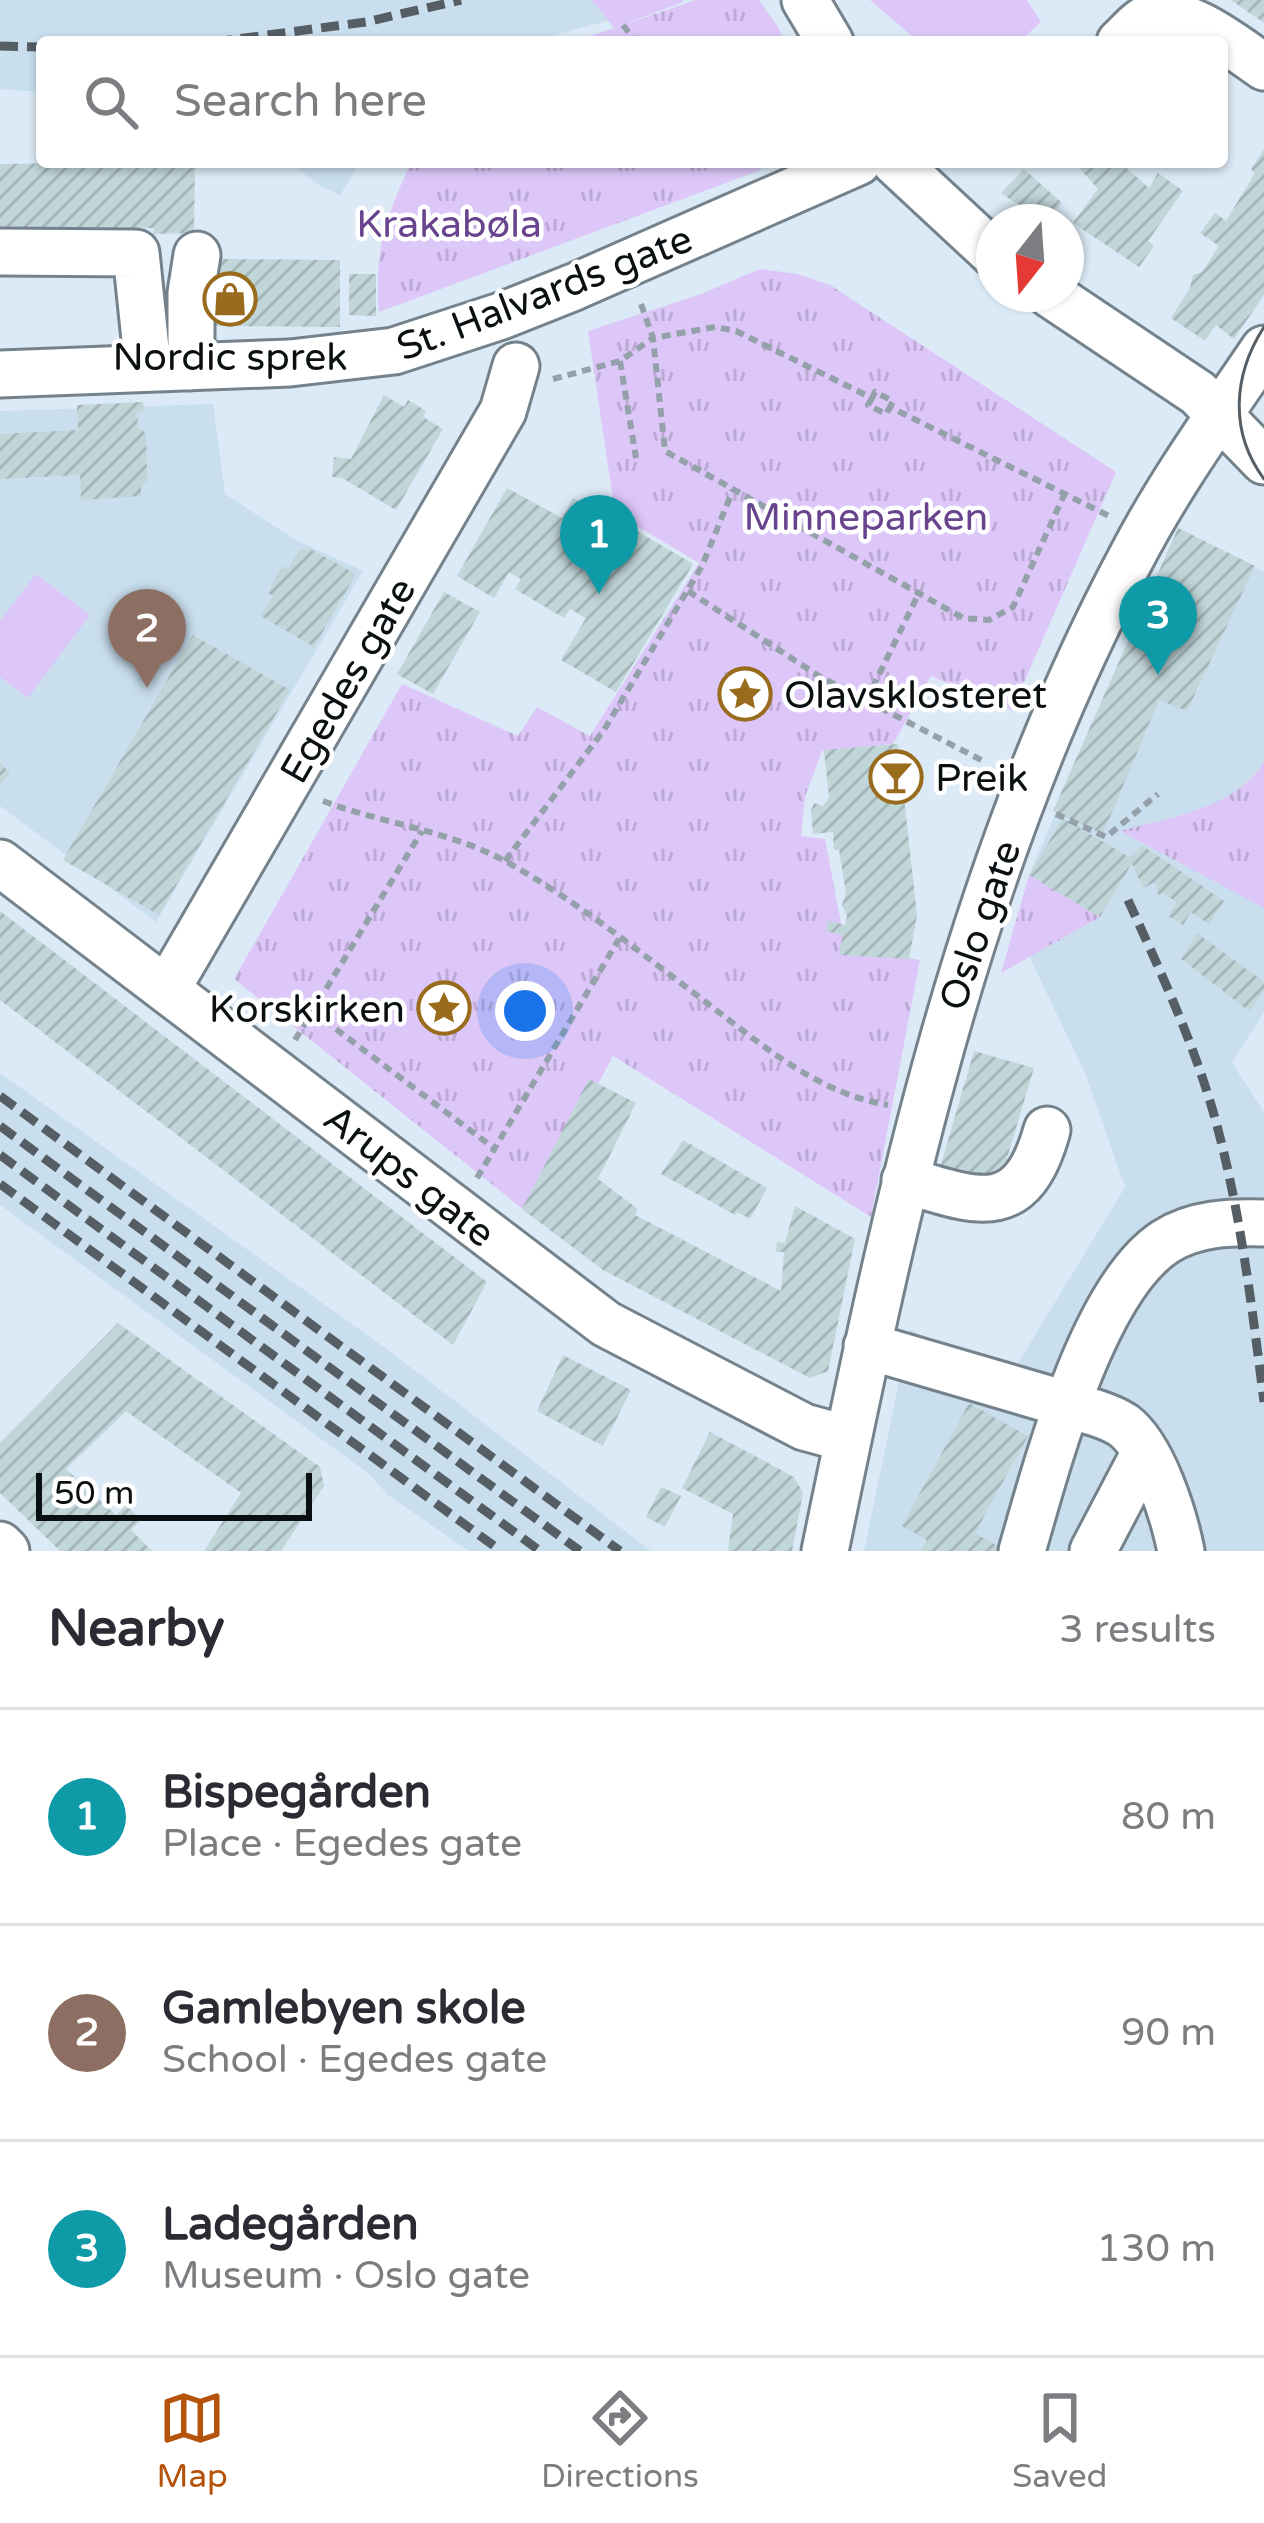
<!DOCTYPE html>
<html lang="en">
<head>
<meta charset="utf-8">
<style>
	:root { --surface:#fff; --page:#f7f7f7; --text:#2b2b33; --muted:#7c7c81; --line:#e1e1e2; --accent:#b45309 }
	body { margin:0; font-family:"Varela Round",sans-serif; background:var(--page); color:var(--text) }
	.compass { position:absolute; left:976px; top:204px; width:108px; height:108px; border-radius:50%; background:var(--surface); box-shadow:0 3px 9px #0004; rotate:197deg }
	.scale { position:absolute; left:36px; bottom:30px; width:276px; box-sizing:border-box; padding-left:12px; border:6px solid #0a0f12; border-top:0; font-size:33px; line-height:42px; white-space:nowrap; color:#0a0f12; -webkit-text-stroke:9px #fff; paint-order:stroke }
	.you { position:absolute; left:525px; top:1011px; width:42px; height:42px; margin:-30px; border:9px solid #fff; border-radius:50%; background:#1a73e8; box-shadow:0 0 0 18px #1a73e833 }
	.badge { display:grid; place-items:center; width:78px; height:78px; border-radius:50%; background:var(--accent); color:#fff; font-size:39px; font-weight:700 }
	.pin { position:absolute; translate:-50% -99px; filter:drop-shadow(0 3px 6px #0008) }
	.pin::after { content:''; position:absolute; top:63px; width:42px; height:36px; background:inherit; clip-path:polygon(0 0,100% 0,50% 100%) }
	.list { margin:0; padding:0; list-style:none }
	h2 { display:flex; justify-content:space-between; align-items:center; height:156px; margin:0; padding:0 48px; font-size:51px }
	h2 small { font-size:39px; font-weight:400; color:var(--muted) }
	.list li { display:grid; grid-template-columns:78px 1fr auto; gap:36px; align-items:center; box-sizing:border-box; height:216px; padding:0 48px; border-top:3px solid var(--line) }
	.list b { display:block; font-size:45px; white-space:nowrap }
	.list p { margin:0; font-size:39px; white-space:nowrap; color:var(--muted) }
	.list em { font-size:39px; font-style:normal; color:var(--muted) }
	.icon { flex:none; width:66px; height:66px; fill:none; stroke:currentColor; stroke-width:2; stroke-linecap:round; stroke-linejoin:round }
	.map { position:relative; flex:none; width:1264px; height:1551px; overflow:hidden }
	.search { position:absolute; background:var(--surface); box-shadow:0 3px 9px #0004; left:36px; right:36px; top:36px; height:132px; display:flex; align-items:center; gap:30px; box-sizing:border-box; padding:0 42px; border-radius:12px; color:var(--muted); font-size:45px }
	.sheet { height:804px; background:var(--surface) }
	nav { display:flex; justify-content:space-around; align-items:center; box-sizing:border-box; height:168px; border-top:3px solid var(--line); background:var(--surface); font-size:33px; color:var(--muted) }
	nav a { display:grid; justify-items:center; gap:6px }
	nav .on { color:var(--accent) }
	.map>svg:first-child { display:block }
	.built { fill:#c9dfee }
	.grass { fill:url(#grass-tufts) }
	.pitch { fill:#ddc7f9 }
	.building { fill:url(#building-hatch) }
	.lines { fill:none; stroke-linecap:round; stroke-linejoin:round }
	.minor-casing { stroke:#74828c; stroke-width:51 }
	.path { stroke:#95a1aa; stroke-width:6; stroke-dasharray:9 6; stroke-linecap:butt }
	.minor { stroke:#fff; stroke-width:45 }
	.tram { stroke:#565e65; stroke-width:3 }
	.rail { stroke:#565e65; stroke-width:9; stroke-dasharray:18 9; stroke-linecap:butt }
	.labels { text-anchor:middle; stroke-width:9; stroke-linejoin:round; paint-order:stroke }
	.park-label { font-size:39px; fill:#68438e; stroke:#fff }
	.street-label { font-size:39px; fill:#0a0f12; stroke:#fff }
	.poi-label { font-size:39px; fill:#0a0f12; stroke:#fff; text-anchor:start }
</style>
</head>
<body>
<div class="map">
<svg width="1264" height="1551" viewBox="0 0 1264 1551">
	<defs>
		<pattern id="grass-tufts" width="24" height="20" patternUnits="userSpaceOnUse" patternTransform="scale(3)"><rect width="24" height="20" fill="#ddc7f9"/><path d="M3 7l-1-3M5 7V3M7 7l1-3M15 17l-1-3M17 17v-4M19 17l1-3" fill="none" stroke="#bcaad4"/></pattern>
		<pattern id="building-hatch" width="6" height="6" patternUnits="userSpaceOnUse" patternTransform="scale(3)"><rect width="6" height="6" fill="#c1d6d9"/><path d="M-1 1l2-2M0 6l6-6M5 7l2-2" fill="none" stroke="#a4b6b9"/></pattern>
	</defs>
	<rect width="100%" height="100%" fill="#dbeaf6"/>
	<path class="built" d="M 0,0 L 686,0 L 527,42 L 42,42 L 42,92 L 0,89 Z
		M 289,162 L 361,162 L 340,195 L 320,186 Z
		M 213,404 L 225,494 L 294,539 L 363,571 L 156,922 L 0,806 L 0,411 Z
		M 1178,528 L 1264,572 L 1264,1012 L 1232,1063 L 1264,1112 L 1264,1551 L 864,1551 L 910,1329 L 937,1346 L 1017,1365 L 1125,1187 L 1085,1073 L 1029,956 L 1099,917 L 1029,875 Z
		M 0,1073 L 384,1347 L 651,1551 L 469,1551 L 388,1495 L 368,1473 L 0,1205 Z"/>
	<path class="grass" d="M 696,0 L 759,0 L 778,27 L 784,42 L 573,42 Z
		M 411,162 L 770,162 L 758,171 L 379,312 C 374,250 386,218 411,162 Z
		M 760,269 L 797,274 L 830,285 L 1116,472 L 1012,710 L 931,676 L 893,744 L 822,751 L 805,797 L 801,836 L 825,839 L 846,949 L 920,960 L 871,1217 L 613,1056 L 529,1214 L 234,979 L 402,684 L 518,736 L 537,707 L 590,736 L 699,563 L 615,513 L 588,331 L 701,294 Z
		M 1264,761 L 1264,908 L 1120,831 C 1169,817 1237,809 1264,761 Z
		M 1029,875 L 1100,917 L 1001,973 Z"/>
	<path class="pitch" d="M 592,0 L 682,0 L 683,2 L 614,28 Z
		M 870,0 L 1027,0 L 1041,22 L 1019,42 L 919,42 Z
		M 36,574 L 90,615 L 28,698 L 0,677 L 0,621 Z"/>
	<path class="building" d="M 1231,0 L 1264,0 L 1264,23 Z
		M 1264,149 L 1264,295 L 1234,339 L 1216,325 L 1205,341 L 1171,318 L 1190,288 L 1193,275 L 1202,272 L 1219,246 L 1200,233 L 1215,213 L 1226,221 L 1255,173 L 1251,169 Z
		M 144,162 L 195,162 L 194,233 L 153,234 L 154,228 L 0,227 L 0,164 Z
		M 1074,162 L 1120,162 L 1149,188 L 1158,173 L 1183,191 L 1148,241 L 1154,246 L 1139,267 L 1073,223 L 1098,189 Z
		M 1024,169 L 1062,203 L 1044,222 L 1001,193 Z
		M 208,259 L 340,260 L 340,327 L 207,326 Z
		M 349,274 L 376,274 L 376,316 L 349,315 Z
		M 384,395 L 404,407 L 408,400 L 426,411 L 423,417 L 443,429 L 396,510 L 342,478 L 332,477 L 334,457 L 351,459 Z
		M 143,402 L 144,411 L 137,413 L 138,428 L 144,431 L 146,438 L 147,480 L 141,487 L 141,496 L 81,500 L 80,475 L 0,479 L 0,434 L 78,430 L 77,405 Z
		M 507,488 L 562,518 L 573,498 L 603,516 L 591,536 L 622,555 L 637,531 L 693,564 L 616,692 L 561,660 L 586,618 L 570,609 L 564,618 L 515,589 L 521,579 L 509,572 L 494,598 L 457,576 Z
		M 1178,528 L 1255,566 L 1187,711 L 1159,700 L 1103,834 L 1053,811 Z
		M 300,549 L 310,549 L 356,574 L 314,647 L 261,616 L 273,596 L 268,593 L 276,576 L 282,566 L 288,569 Z
		M 444,592 L 480,612 L 433,694 L 397,674 Z
		M 193,635 L 290,690 L 159,915 L 63,860 Z
		M 898,744 L 917,915 L 909,959 L 839,955 L 843,935 L 826,931 L 828,921 L 845,925 L 847,916 L 842,905 L 846,893 L 839,850 L 834,850 L 833,832 L 813,834 L 811,811 L 814,803 L 823,806 L 829,798 L 824,750 Z
		M 0,762 L 10,774 L 0,785 Z
		M 1063,818 L 1129,857 L 1143,846 L 1224,901 L 1209,924 L 1191,912 L 1183,925 L 1168,916 L 1177,902 L 1162,893 L 1159,896 L 1155,882 L 1143,888 L 1132,863 L 1100,917 L 1029,875 Z
		M 0,911 L 487,1282 L 453,1345 L 0,1000 Z
		M 1197,933 L 1264,982 L 1264,991 L 1249,1011 L 1181,959 Z
		M 974,1051 L 1034,1068 L 997,1192 L 938,1175 Z
		M 589,1079 L 636,1103 L 598,1179 L 638,1209 L 635,1215 L 781,1291 L 784,1252 L 776,1252 L 777,1242 L 785,1243 L 795,1206 L 855,1239 L 828,1371 L 810,1378 L 603,1270 L 522,1209 Z
		M 683,1140 L 767,1188 L 750,1219 L 737,1212 L 735,1215 L 661,1174 Z
		M 118,1323 L 320,1467 L 324,1486 L 281,1551 L 204,1551 L 241,1493 L 126,1411 L 66,1469 L 116,1515 L 126,1505 L 141,1520 L 131,1530 L 152,1551 L 60,1551 L 0,1493 L 0,1443 Z
		M 563,1355 L 631,1390 L 603,1446 L 537,1411 Z
		M 969,1403 L 1028,1436 L 975,1533 L 999,1547 L 997,1551 L 921,1551 L 927,1540 L 902,1526 Z
		M 710,1432 L 794,1477 L 803,1493 L 792,1551 L 728,1551 L 733,1514 L 682,1488 Z
		M 661,1487 L 681,1496 L 665,1527 L 646,1517 Z"/>
	<g class="lines">
		<g class="minor-casing">
			<path id="minor" d="M 805,0 L 830,42
				M 1120,42 C 1129,34 1139,21 1150,17 C 1182,4 1238,49 1264,67
				M 895,162 L 994,254
				M 0,252 L 136,253 L 148,368
				M 1050,294 L 1198,393 L 1264,461
				M 191,367 L 191,293 L 197,255
				M 0,374 L 290,363 L 394,351 L 501,316 L 574,287 L 858,162
				M 0,863 L 606,1324 L 804,1427 L 848,1439
				M 167,989 L 503,411 L 516,366
				M 905,1180 C 979,1203 1022,1220 1047,1130
				M 867,1346 L 1096,1413 C 1105,1416 1115,1420 1123,1425 C 1153,1447 1174,1516 1181,1551
				M 0,1545 L 6,1551
				M 825,1551 C 895,1210 966,866 1132,556 C 1170,483 1218,417 1264,349
				M 1022,1551 C 1046,1468 1092,1290 1165,1242 C 1194,1223 1230,1222 1264,1223
				M 1093,1551 L 1145,1452"/>
		</g>
		<path class="path" d="M 623,25 L 636,42
			M 737,162 L 737,163
			M 641,304 L 653,338 L 715,327 L 736,331 L 872,398 L 875,392 L 893,401 L 890,407 L 1109,516
			M 620,361 L 636,458
			M 553,379 L 620,361 L 653,338 L 665,451 L 963,618 L 989,620 L 1013,607 L 1064,495
			M 872,398 L 868,405 L 886,414 L 890,407
			M 688,591 L 819,676 L 985,762
			M 866,701 L 919,593
			M 323,801 C 384,824 447,830 505,861 C 576,900 642,954 707,1003 C 762,1045 817,1093 888,1105
			M 1056,814 L 1106,837 L 1158,794
			M 505,861 L 604,730 L 702,566 L 733,490
			M 312,1011 L 495,1149
			M 295,1040 L 422,831
			M 477,1178 L 619,939"/>
		<use href="#minor" class="minor"/>
		<path class="tram" d="M 1264,327 C 1233,375 1229,432 1264,479"/>
		<path class="rail" d="M 214,42 L 366,22 L 461,0
			M 0,46 L 42,47
			M 1128,900 C 1161,973 1195,1045 1216,1122 C 1241,1214 1252,1308 1264,1402
			M 0,1096 L 620,1551
			M 0,1126 L 580,1551
			M 0,1155 L 540,1551
			M 0,1184 L 501,1551"/>
	</g>
	<defs>
		<g id="shop-ring" transform="scale(2.7)"><circle r="9.5" fill="#fff" stroke="#996b1c" stroke-width="1.5"/><path d="M-5-2.5h2.3a2.7 3.5 0 0 1 5.4 0H5L5.5 6h-11ZM-1.5-2.5h3a1.5 2.3 0 0 0-3 0Z" fill="#996b1c"/></g>
		<g id="sight-ring" transform="scale(2.7)"><circle r="9.5" fill="#fff" stroke="#996b1c" stroke-width="1.5"/><path d="M0-6L1.8-2.2L6-1.7L2.9 1.2L3.7 5.4L0 3.3L-3.7 5.4L-2.9 1.2L-6-1.7L-1.8-2.2Z" fill="#996b1c"/></g>
		<g id="bar-ring" transform="scale(2.7)"><circle r="9.5" fill="#fff" stroke="#996b1c" stroke-width="1.5"/><path d="M-6-5H6L.8 .8V4.5H3.5V6h-7V4.5H-.8V.8Z" fill="#996b1c"/></g>
	</defs>
	<g fill-rule="evenodd">
		<use href="#shop-ring" x="230" y="299"/>
		<use href="#sight-ring" x="745" y="694"/>
		<use href="#bar-ring" x="896" y="777"/>
		<use href="#sight-ring" x="444" y="1008"/>
	</g>
	<g class="labels">
		<g class="park-label">
			<text x="449" y="237">Krakabøla</text>
			<text x="866" y="530">Minneparken</text>
		</g>
		<g class="street-label">
			<text transform="translate(544 292) rotate(-21)" y="14">St. Halvards gate</text>
			<text transform="translate(347 680) rotate(-60)" y="14">Egedes gate</text>
			<text transform="translate(979 925) rotate(-71)" y="14">Oslo gate</text>
			<text transform="translate(410 1175) rotate(38)" y="14">Arups gate</text>
		</g>
		<g class="poi-label">
			<text x="230" y="370" text-anchor="middle">Nordic sprek</text>
			<text x="784" y="708">Olavsklosteret</text>
			<text x="935" y="791">Preik</text>
			<text x="405" y="1022" text-anchor="end">Korskirken</text>
		</g>
	</g>
</svg>
<svg class="compass" viewBox="-18 -18 36 36"><path d="M0-13l5 13h-10z" fill="#e53935"/><path d="M0 13l5-13h-10z" fill="#7c7c81"/></svg>
<div class="scale">50 m</div>
<div class="you"></div>
<div class="pin badge" style="left:599px;top:594px;background:#0f9aa8">1</div>
<div class="pin badge" style="left:147px;top:688px;background:#8d6e63">2</div>
<div class="pin badge" style="left:1158px;top:675px;background:#0f9aa8">3</div>
<div class="search"><svg class="icon" aria-label="search" viewBox="0 0 24 24"><circle cx="10" cy="10" r="6"/><path d="M15 15l6 6"/></svg>Search here</div>
</div>
<section class="sheet">
<h2>Nearby<small>3 results</small></h2>
<ul class="list">
<li><span class="badge" style="background:#0f9aa8">1</span><div><b>Bispegården</b><p>Place · Egedes gate</p></div><em>80 m</em></li>
<li><span class="badge" style="background:#8d6e63">2</span><div><b>Gamlebyen skole</b><p>School · Egedes gate</p></div><em>90 m</em></li>
<li><span class="badge" style="background:#0f9aa8">3</span><div><b>Ladegården</b><p>Museum · Oslo gate</p></div><em>130 m</em></li>
</ul>
</section>
<nav>
<a class="on"><svg class="icon" aria-label="map" viewBox="0 0 24 24"><path d="M3 6l6-2 6 2 6-2v14l-6 2-6-2-6 2zM9 4v14M15 6v14"/></svg>Map</a>
<a><svg class="icon" aria-label="directions" viewBox="0 0 24 24"><path d="M12 3l9 9-9 9-9-9zM9 14v-3h6M13 9l2 2-2 2"/></svg>Directions</a>
<a><svg class="icon" aria-label="saved" viewBox="0 0 24 24"><path d="M7 4h10v16l-5-4-5 4z"/></svg>Saved</a>
</nav>
</body>
</html>
